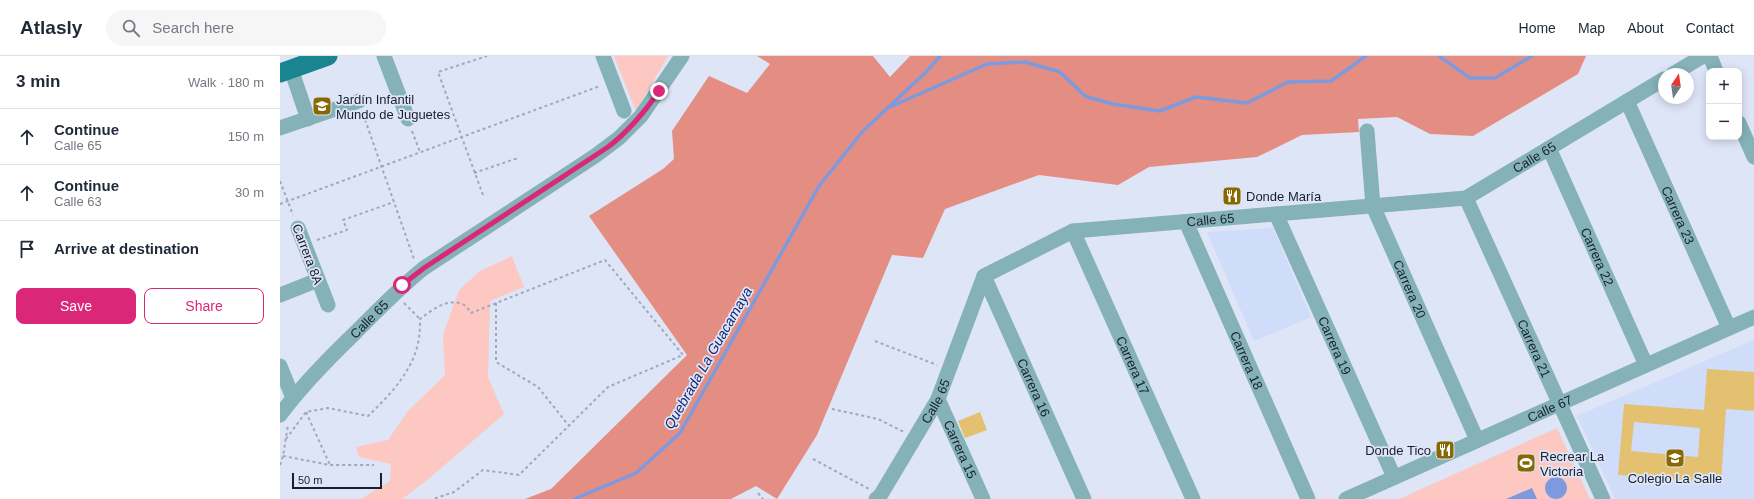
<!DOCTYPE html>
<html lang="en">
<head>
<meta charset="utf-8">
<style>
	:root { --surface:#fff; --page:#f6f6f7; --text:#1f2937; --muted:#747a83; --line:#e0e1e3; --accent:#db2777 }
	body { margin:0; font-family:Arial,sans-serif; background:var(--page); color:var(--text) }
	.controls { position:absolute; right:12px; top:12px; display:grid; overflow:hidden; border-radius:8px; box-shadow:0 2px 10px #0003 }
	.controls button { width:36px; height:36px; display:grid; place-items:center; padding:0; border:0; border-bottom:1px solid var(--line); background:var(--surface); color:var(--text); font:20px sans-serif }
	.compass { position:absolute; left:1378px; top:12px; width:36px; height:36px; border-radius:50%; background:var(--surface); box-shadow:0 2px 10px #0003; rotate:13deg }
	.scale { position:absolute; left:12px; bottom:10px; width:90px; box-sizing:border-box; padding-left:4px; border:2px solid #191f2e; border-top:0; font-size:11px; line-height:14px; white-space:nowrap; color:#191f2e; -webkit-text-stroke:3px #dee5f7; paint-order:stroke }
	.stop { position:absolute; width:12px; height:12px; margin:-9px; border:3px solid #db2777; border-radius:50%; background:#fff }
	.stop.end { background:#db2777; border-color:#fff; box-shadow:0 1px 4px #0008 }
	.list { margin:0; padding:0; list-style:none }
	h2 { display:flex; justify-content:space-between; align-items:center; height:52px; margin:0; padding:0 16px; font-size:17px }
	h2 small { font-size:13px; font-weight:400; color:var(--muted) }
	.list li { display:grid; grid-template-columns:26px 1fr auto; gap:12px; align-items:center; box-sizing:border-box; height:56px; padding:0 16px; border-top:1px solid var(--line) }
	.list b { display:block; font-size:15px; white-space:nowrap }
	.list p { margin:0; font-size:13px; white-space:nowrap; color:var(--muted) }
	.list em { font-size:13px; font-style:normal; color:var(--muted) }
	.actions { display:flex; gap:8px; padding:12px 16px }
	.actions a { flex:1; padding:9px 0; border:1px solid var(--accent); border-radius:8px; text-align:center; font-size:14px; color:var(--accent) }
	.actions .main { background:var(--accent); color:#fff }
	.icon { flex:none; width:22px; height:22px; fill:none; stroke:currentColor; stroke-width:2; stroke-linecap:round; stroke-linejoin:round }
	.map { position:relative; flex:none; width:1474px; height:443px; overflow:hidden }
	header { display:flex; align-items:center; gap:24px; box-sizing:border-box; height:56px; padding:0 20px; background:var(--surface); border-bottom:1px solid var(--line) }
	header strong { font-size:19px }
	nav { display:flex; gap:22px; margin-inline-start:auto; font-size:14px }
	.search { width:280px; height:36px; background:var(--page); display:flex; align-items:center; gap:10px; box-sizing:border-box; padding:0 14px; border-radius:22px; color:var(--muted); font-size:15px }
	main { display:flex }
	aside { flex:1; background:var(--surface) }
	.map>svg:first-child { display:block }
	.built { fill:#cfdcfa }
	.green { fill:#fdc8c1 }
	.forest { fill:#e48e83 }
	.water { fill:#7e9adf }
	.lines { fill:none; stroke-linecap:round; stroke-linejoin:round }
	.stream { stroke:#7e9adf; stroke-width:3.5 }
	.building { fill:#e3c171; fill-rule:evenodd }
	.path { stroke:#a2a8b9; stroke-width:2; stroke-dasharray:3 3; stroke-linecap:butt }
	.minor { stroke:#85b2b8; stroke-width:15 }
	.major { stroke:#1a8491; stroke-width:19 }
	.route { stroke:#db2777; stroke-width:5 }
	.labels { text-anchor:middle; stroke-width:3.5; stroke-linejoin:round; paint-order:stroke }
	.poi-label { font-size:13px; fill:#191f2e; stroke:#dee5f7; text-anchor:start }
	.street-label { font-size:13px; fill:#191f2e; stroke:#dee5f7 }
	.water-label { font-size:14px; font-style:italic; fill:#142675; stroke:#dee5f7 }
</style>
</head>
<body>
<header>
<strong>Atlasly</strong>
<div class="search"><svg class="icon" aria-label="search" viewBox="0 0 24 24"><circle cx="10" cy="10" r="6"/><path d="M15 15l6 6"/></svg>Search here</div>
<nav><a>Home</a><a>Map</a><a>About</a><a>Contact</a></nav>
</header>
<main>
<aside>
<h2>3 min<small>Walk · 180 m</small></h2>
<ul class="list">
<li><svg class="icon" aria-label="ahead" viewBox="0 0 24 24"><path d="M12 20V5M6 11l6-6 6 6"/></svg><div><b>Continue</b><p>Calle 65</p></div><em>150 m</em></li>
<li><svg class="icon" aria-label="ahead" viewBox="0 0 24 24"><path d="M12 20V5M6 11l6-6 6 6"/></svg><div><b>Continue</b><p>Calle 63</p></div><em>30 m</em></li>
<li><svg class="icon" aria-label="arrive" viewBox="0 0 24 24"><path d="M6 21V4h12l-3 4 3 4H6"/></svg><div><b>Arrive at destination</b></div></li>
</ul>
<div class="actions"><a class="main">Save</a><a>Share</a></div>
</aside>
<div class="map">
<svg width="1474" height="443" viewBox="0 0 1474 443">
	<rect width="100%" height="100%" fill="#dee5f7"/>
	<path class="built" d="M 993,172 L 1031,261 L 974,285 L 927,176 Z
		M 1474,284 L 1474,443 L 1335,443 L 1297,360 Z"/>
	<path class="green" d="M 334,0 L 388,0 L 356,55 Z
		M 232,200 L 244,231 L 210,245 L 208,321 L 224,358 L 145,426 L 122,443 L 81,443 L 110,425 L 111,408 L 79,401 L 76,391 L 108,384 L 128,355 L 165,319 L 163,279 L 179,234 L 200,215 Z
		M 1277,372 L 1310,443 L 1119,443 Z"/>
	<path class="forest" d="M 477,0 L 593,0 L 610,21 L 630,0 L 1306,0 L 1298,18 L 1193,80 L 1150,78 L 1117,61 L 1078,63 L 1079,76 L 1022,79 L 977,101 L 869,111 L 838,129 L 759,119 L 665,153 L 643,202 L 612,199 L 537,379 L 497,443 L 476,430 L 451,443 L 245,443 L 271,433 L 407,299 L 309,160 L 383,113 L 394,103 L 392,75 L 429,20 L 467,37 L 490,8 Z"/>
	<path class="water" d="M1265 432a11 11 0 1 1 22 0a11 11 0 1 1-22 0Z
		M 1252,432 L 1257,443 L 1226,443 Z"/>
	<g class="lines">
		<path class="stream" d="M 1159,0 L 1190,22 L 1215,22 L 1252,0
			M 610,51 L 707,8 L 745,6 L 780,16 L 805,40 L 832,48 L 880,55 L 916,41 L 967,47 L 1008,26 L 1051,25 L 1086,0
			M 294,443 L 356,417 L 400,377 L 539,130 L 583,75 L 646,16 L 660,0"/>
	</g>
	<path class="building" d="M 1427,313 L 1474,316 L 1474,355 L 1446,353 L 1441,427 L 1338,419 L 1344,348 L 1424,354 ZM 1354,366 L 1420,372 L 1418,401 L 1351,395 Z
		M 700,356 L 707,374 L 685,382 L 678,365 Z"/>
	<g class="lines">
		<path class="path" d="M 83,58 L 134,203
			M 132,75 L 140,96
			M 194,117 L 238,102
			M 0,125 L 13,159
			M 203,139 L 158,16 L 207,0
			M 0,148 L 320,30
			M 37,184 L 67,174 L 63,164 L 114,146
			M 124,247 L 140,263
			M 216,247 L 216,306 L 258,331 L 289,370
			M 595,285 L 657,309
			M 552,353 L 598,363 L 624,376
			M 26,356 L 50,409
			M 6,383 L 26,356 L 48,352 L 88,360 C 109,340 132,316 138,287 C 140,279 140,271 140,263 C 152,254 167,242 182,248 C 186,249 189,254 191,257 L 325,204 L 403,299 L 328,331 L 239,419 L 203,414 L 174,436 L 153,443
			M 3,400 L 50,409 L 94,409
			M 533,403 L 589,433
			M 0,409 L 3,400 L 8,369
			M 478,437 L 483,443"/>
		<g class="minor">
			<path d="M 104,0 L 128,63"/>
			<path d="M 323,0 L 344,55"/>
			<path d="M 1430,0 L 1436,15"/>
			<path d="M 11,13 L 28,63"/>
			<path d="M 1393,18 L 1423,0"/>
			<path id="s1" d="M 1347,45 L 1449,272"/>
			<path d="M 1459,67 L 1474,101"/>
			<path d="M 0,72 L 79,45"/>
			<path id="s2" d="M 1087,75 L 1093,150 L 1197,384"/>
			<path id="s3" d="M 1269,92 L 1366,309"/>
			<path id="s4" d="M 1186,142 L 1323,443"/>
			<path id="s5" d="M 996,158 L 1114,421"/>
			<path id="s6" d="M 906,166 L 1028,443"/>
			<path d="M 18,172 L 48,249"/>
			<path id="s7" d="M 793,175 L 913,443"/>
			<path id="s8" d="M 704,220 L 804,443"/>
			<path d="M 0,239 L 38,224"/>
			<path d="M 0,310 L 13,342"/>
			<path id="s9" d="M 658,343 L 703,443"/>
			<path id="s10" d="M 0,359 C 22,329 48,303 75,277 C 97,255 119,232 144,212 L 315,100 L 339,82 L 361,60 L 402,0"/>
			<path id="s11" d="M 596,443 L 600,440 L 658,343 L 704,220 L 793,175 L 1186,142 L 1384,23"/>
			<path id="s12" d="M 1066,443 L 1474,261"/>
		</g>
		<path class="major" d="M 0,17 L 48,0"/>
	</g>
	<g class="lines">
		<path class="route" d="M 122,229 L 144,212 L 328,91 C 349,75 364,57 379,35"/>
	</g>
	<defs>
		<g id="school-square" transform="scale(1)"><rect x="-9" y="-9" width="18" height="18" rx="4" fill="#876803" stroke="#dee5f7"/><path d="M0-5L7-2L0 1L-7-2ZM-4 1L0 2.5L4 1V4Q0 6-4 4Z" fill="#fff"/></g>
		<g id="restaurant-square" transform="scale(1)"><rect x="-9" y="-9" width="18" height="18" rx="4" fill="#876803" stroke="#dee5f7"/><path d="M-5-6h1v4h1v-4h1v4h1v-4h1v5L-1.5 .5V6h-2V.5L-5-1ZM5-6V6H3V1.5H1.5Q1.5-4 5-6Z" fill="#fff"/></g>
		<g id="stadium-square" transform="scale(1)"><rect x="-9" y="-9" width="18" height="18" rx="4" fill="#876803" stroke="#dee5f7"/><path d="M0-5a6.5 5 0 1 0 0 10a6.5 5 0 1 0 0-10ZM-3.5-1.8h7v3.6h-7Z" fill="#fff"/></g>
	</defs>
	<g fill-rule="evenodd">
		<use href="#school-square" x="42" y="50"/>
		<use href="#restaurant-square" x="952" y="140"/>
		<use href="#restaurant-square" x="1165" y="394"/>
		<use href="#school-square" x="1395" y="402"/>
		<use href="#stadium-square" x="1246" y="407"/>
	</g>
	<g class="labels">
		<g class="poi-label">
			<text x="56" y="48">Jardín Infantil<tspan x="56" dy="15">Mundo de Juguetes</tspan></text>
			<text x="966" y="145">Donde María</text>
			<text x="1151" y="399" text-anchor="end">Donde Tico</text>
			<text x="1260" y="405">Recrear La<tspan x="1260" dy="15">Victoria</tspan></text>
			<text x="1395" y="427" text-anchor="middle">Colegio La Salle</text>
		</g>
		<g class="street-label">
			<text dy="5" stroke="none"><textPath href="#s11" startOffset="823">Calle 65</textPath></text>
			<text dy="5" stroke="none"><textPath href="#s1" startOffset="125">Carrera 23</textPath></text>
			<text dy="5" stroke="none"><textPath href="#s11" startOffset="487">Calle 65</textPath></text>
			<text transform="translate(28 198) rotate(69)" y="5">Carrera 8A</text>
			<text dy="5" stroke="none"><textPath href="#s3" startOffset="119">Carrera 22</textPath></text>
			<text dy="5" stroke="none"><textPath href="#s2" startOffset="166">Carrera 20</textPath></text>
			<text dy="5" stroke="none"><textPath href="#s10" startOffset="131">Calle 65</textPath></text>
			<text dy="5" stroke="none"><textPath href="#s5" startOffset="144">Carrera 19</textPath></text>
			<text dy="5" stroke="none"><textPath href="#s4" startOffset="165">Carrera 21</textPath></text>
			<text dy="5" stroke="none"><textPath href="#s6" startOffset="151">Carrera 18</textPath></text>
			<text dy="5" stroke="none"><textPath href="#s7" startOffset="147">Carrera 17</textPath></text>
			<text dy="5" stroke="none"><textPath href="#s8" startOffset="122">Carrera 16</textPath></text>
			<text dy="5" stroke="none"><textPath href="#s11" startOffset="115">Calle 65</textPath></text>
			<text dy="5" stroke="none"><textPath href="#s12" startOffset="223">Calle 67</textPath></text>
			<text dy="5" stroke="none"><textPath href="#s9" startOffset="55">Carrera 15</textPath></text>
		</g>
		<g class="water-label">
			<text transform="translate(428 302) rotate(-60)" y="5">Quebrada La Guacamaya</text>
		</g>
	</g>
</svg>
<div class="controls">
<button>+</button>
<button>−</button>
</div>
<svg class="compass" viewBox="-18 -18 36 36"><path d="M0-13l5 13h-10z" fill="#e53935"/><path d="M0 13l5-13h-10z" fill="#747a83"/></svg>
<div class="scale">50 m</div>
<div class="stop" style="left:122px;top:229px"></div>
<div class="stop end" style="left:379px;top:35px"></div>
</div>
</main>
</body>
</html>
